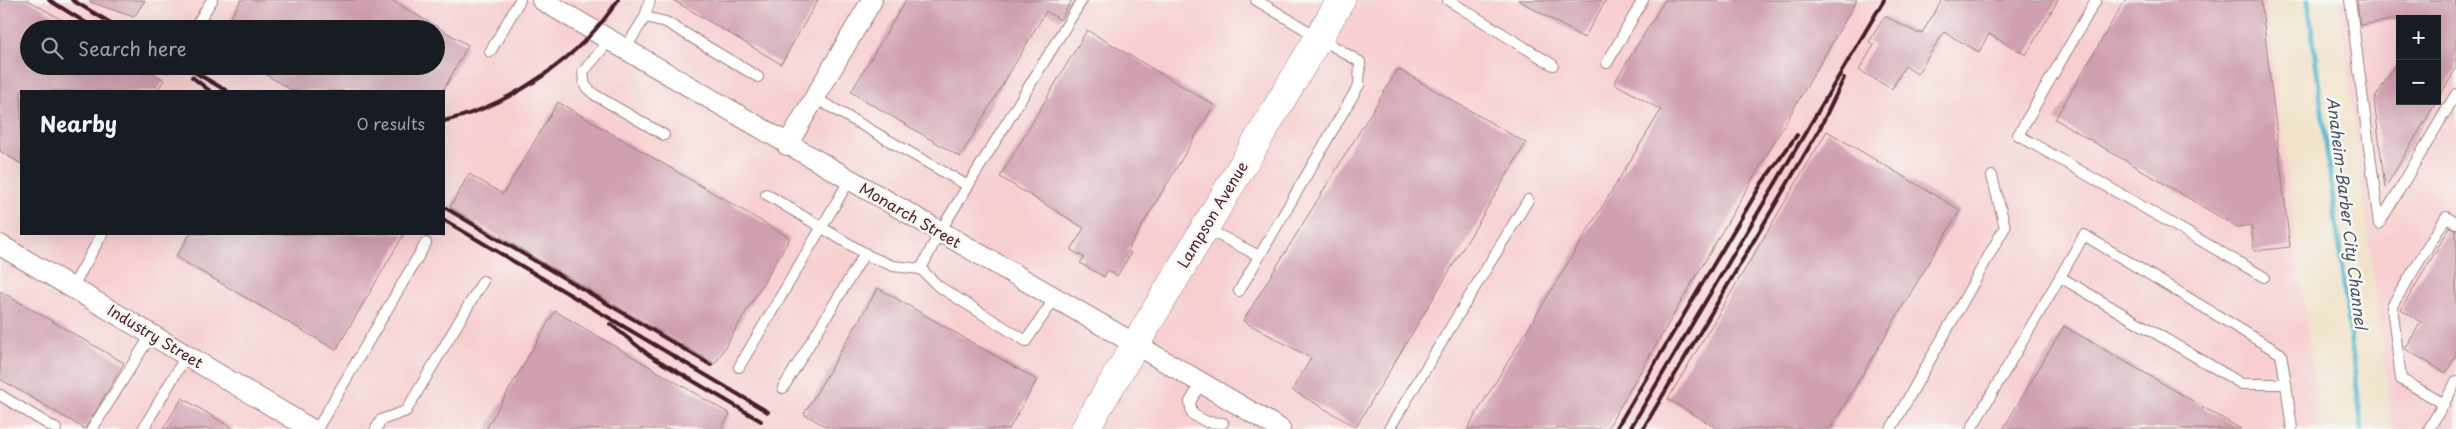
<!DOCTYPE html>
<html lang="en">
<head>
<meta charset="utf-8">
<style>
	body { margin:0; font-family:"Playpen Sans",sans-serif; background:#20242c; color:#f1f3f6 }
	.controls { position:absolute; right:15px; top:15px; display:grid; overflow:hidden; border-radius:0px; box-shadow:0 5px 20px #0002 }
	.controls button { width:45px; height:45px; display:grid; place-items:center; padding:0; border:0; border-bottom:1px solid #363941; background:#171b24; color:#f1f3f6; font:25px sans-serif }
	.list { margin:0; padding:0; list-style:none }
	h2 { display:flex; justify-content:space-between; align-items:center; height:65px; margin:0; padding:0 20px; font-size:21px }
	h2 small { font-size:16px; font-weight:400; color:#9ea1a6 }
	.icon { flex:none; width:28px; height:28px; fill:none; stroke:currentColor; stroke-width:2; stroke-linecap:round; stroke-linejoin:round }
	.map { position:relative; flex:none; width:2456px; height:429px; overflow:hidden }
	.search { position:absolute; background:#171b24; box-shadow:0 5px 20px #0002; left:20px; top:20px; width:425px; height:55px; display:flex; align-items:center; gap:12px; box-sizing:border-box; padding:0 18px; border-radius:28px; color:#9ea1a6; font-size:19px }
	.panel { position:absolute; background:#171b24; box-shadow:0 5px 20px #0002; left:20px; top:90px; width:425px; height:145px; border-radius:0px }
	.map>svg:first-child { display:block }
</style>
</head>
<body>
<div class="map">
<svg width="2456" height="429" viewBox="0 0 2456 429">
	<rect width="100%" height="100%" fill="#f6f6f2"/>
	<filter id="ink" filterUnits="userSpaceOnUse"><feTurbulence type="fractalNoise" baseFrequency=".02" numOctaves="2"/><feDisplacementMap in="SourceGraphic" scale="10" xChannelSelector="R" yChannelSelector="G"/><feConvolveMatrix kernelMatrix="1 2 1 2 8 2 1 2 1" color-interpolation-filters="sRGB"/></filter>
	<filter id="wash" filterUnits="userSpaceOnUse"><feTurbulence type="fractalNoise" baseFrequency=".0096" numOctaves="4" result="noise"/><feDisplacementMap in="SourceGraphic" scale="20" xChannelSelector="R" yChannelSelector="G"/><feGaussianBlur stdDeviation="1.12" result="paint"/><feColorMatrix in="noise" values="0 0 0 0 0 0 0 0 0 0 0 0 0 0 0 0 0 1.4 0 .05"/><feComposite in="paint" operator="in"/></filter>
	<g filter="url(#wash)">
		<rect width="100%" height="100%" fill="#f1e2c8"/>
		<g fill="#f7cfd1" fill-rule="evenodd">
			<path d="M0,0H2265L2320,429H0ZM29,29H436V66H29ZM21,91H444V234H21Z"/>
			<path d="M2339,0H2456V429H2393ZM2400,19H2437V101H2400Z"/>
		</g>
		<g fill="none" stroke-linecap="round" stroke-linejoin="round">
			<path stroke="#4fb7cd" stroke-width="5" d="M2308,0L2362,429"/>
		</g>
		<g id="blocks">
			<g fill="#d09fb0">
				<path d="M0,0H28L77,29H29V66H141L164,80L157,91H21V164L0,151Z"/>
				<path d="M90,0H145L134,17L90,2Z"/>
				<path d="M241,0H391L468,45L443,91H293L252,66H436V29H224Z"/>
				<path d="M673,0H818L781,64Z"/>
				<path d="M906,0H1072L1060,20L1046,11L960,157L851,92Z"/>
				<path d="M1518,0H1606L1584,38Z"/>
				<path d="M1665,0H1857L1607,429H1467L1661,110L1614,83Z"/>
				<path d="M1942,0H2058L2026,55L1989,34L1979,52L1944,32L1917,74L1905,66L1892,89L1859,70L1874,45L1869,42L1885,16L1919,34L1920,32L1922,33Z"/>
				<path d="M2125,0H2261L2290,247L2254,251L2251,225L2237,227L2055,119Z"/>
				<path d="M2357,0H2456V69L2437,100V19H2400L2360,25Z"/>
				<path d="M1087,30L1214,105L1127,251L1131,253L1117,276L1108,270L1104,277L1080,263L1084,257L1071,250L1084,228L1000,177Z"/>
				<path d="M2400,56V101H2437L2385,188L2374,100Z"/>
				<path d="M1398,69L1526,143L1356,427L1292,390L1311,358L1243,321Z"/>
				<path d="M558,102L790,238L715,364L450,207L469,174L503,194Z"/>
				<path d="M1827,131L1960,210L1830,429H1718L1668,399Z"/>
				<path d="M2450,227L2456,230V356L2446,373L2405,349L2421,322L2401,310Z"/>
				<path d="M190,234H404L336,350L176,257Z"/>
				<path d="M878,288L1037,380L1009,429H830L804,414Z"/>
				<path d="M0,291L124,363L85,429L0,379Z"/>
				<path d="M555,311L730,414L721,429H486Z"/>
				<path d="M2064,326L2241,429H2003Z"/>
				<path d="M182,398L234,429H163Z"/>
			</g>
		</g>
	</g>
	<g filter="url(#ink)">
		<use href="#blocks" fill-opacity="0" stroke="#9e807a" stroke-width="1"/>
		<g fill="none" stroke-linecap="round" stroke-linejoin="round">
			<g stroke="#9e807a" stroke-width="12">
				<g id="service">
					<path d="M1448,0L1553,65"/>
					<path d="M2096,0L2018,135L2264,277"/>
					<path d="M2350,0L2379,224L2456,94"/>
					<path d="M645,17L650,0"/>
					<path d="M194,29L212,0"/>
					<path d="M610,40L583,72L585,86L595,95L664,135"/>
					<path d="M625,49L645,17L666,22L758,77"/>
					<path d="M490,52L520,0"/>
					<path d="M1607,63L1643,0"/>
					<path d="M815,98L968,186"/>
					<path d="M766,194L869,256L893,266L921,269"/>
					<path d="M1207,229L1259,256"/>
					<path d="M2060,277L2084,235L2281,354L2286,384"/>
					<path d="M72,288L102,234"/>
					<path d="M1239,291L1359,85L1360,62L1256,0"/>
					<path d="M1055,298L1026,341L938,286L921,269L939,233L1082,0"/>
					<path d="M739,367L849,181"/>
					<path d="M1201,383L1190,402L1192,414L1207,422L1223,423"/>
					<path d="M783,388L865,253"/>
					<path d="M0,395L56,429"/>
					<path d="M2444,404L2401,379L2392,306L2446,217L2456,223"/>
					<path d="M92,429L151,335"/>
					<path d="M143,429L186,356"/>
					<path d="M317,429L426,243"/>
					<path d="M376,429L381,420L406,411L483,281"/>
					<path d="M1389,429L1528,200"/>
					<path d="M1891,429L2005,227L1992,176"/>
					<path d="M1971,429L2060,277L2242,384H2286L2292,429"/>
					<path d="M2429,429L2456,382"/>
				</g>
			</g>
			<g stroke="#9e807a" stroke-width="22">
				<g id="minor">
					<path d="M542,0C786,145 1035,284 1280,429"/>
					<path d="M787,145L872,0"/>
					<path d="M0,245L311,429"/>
				</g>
			</g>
			<g stroke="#9e807a" stroke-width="29">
				<path id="secondary" d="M1085,429L1341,0"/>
			</g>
			<use href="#service" stroke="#fff" stroke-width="10"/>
			<use href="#minor" stroke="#fff" stroke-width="20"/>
			<use href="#secondary" stroke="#fff" stroke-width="28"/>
			<g stroke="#4a1f2b" stroke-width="4">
				<path d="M49,0L96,29"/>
				<path d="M72,0L121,29"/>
				<path d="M160,66L168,71"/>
				<path d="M184,66L227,91"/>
				<path d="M192,77L210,91"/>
				<path d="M444,121C510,106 581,57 618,0"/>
				<path d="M444,207L711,365"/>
				<path d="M444,220L768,412"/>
				<path d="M440,234L442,235"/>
				<path d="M610,324L649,355L761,421"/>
				<path d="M1616,429L1762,183L1797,135"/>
				<path d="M1630,429L1884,0"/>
				<path d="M1643,429L1819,130L1844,78"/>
			</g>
		</g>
	</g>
	<g text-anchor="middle" stroke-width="5" stroke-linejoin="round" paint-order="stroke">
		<g font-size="15" fill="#4a1f2b" stroke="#f6f6f2">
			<text transform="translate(1213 215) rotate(-59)" y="5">Lampson Avenue</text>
			<text transform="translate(910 216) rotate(30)" y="5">Monarch Street</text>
			<text transform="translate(155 337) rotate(31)" y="5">Industry Street</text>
		</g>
		<g font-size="16" font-style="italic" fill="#4c5464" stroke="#f6f6f2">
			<text transform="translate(2347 213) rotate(83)" y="6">Anaheim-Barber City Channel</text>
		</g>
	</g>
</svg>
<div class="controls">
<button>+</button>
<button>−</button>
</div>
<div class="search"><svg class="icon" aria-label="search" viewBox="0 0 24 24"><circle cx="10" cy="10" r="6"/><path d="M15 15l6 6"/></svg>Search here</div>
<section class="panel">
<h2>Nearby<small>0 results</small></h2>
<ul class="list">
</ul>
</section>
</div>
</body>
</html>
